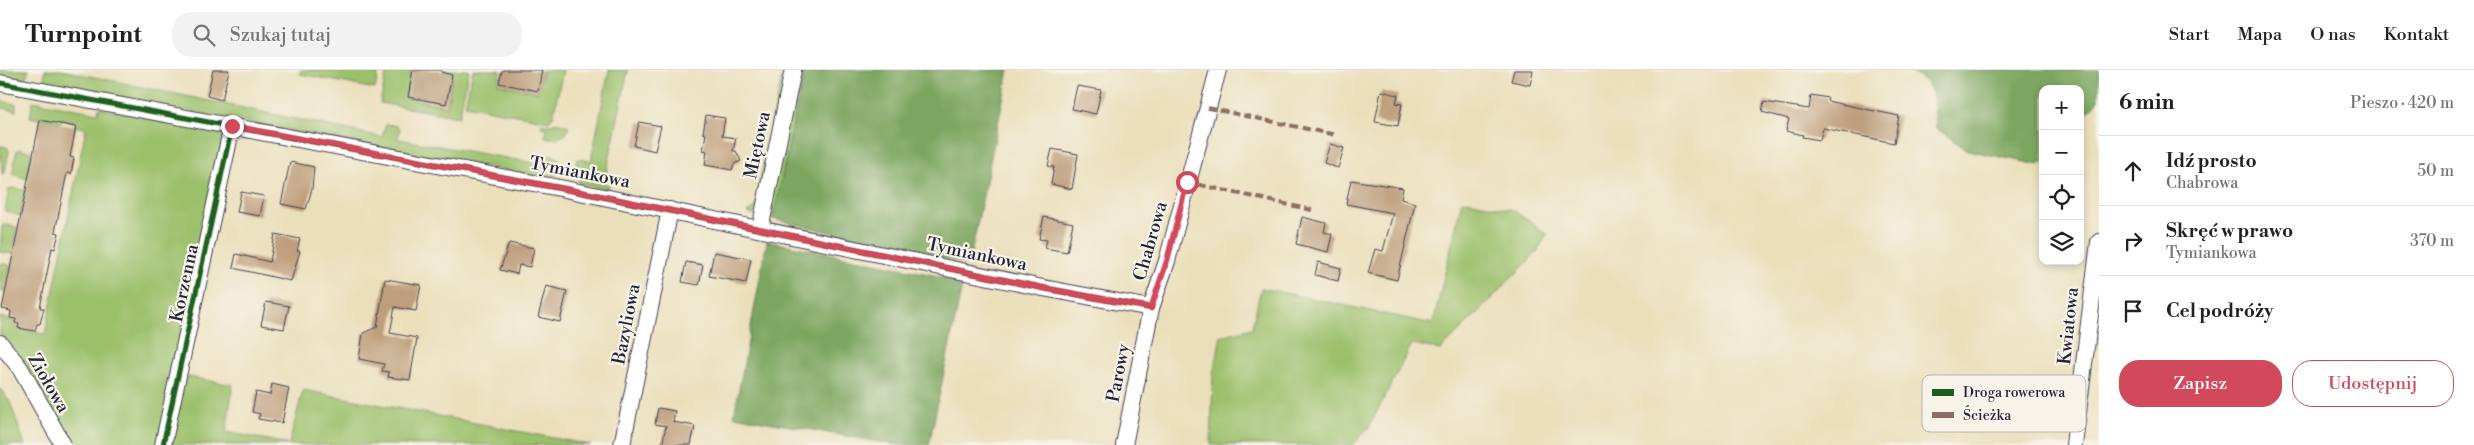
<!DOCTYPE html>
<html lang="pl">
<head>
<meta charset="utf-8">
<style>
	body { margin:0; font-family:"Libre Bodoni",serif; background:#f2f2f2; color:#202124 }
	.controls { position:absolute; right:15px; top:15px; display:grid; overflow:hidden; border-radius:10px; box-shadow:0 2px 8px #0003 }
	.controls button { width:45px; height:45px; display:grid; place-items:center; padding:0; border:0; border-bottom:1px solid #e0e0e0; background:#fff; color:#202124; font:25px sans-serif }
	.stop { position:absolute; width:15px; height:15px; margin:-11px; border:4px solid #d1495b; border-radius:50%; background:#fff }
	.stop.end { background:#d1495b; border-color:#fff; box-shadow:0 1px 5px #0008 }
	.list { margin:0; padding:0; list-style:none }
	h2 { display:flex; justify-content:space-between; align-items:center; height:65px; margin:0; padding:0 20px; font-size:21px }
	h2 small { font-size:16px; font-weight:400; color:#757577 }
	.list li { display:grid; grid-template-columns:32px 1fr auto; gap:15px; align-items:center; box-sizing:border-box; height:70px; padding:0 20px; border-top:1px solid #e0e0e0 }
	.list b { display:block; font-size:19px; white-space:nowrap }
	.list p { margin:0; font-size:16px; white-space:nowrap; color:#757577 }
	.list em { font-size:16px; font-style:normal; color:#757577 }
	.actions { display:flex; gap:10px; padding:15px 20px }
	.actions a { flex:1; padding:11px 0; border:1px solid #d1495b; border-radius:20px; text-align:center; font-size:18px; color:#d1495b }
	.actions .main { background:#d1495b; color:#fff }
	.icon { flex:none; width:28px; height:28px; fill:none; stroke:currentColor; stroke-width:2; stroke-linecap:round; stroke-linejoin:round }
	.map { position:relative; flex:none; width:2099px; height:375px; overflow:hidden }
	header { display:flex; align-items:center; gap:30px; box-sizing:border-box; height:70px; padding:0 25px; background:#fff; border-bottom:1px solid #e0e0e0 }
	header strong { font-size:24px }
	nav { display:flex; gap:28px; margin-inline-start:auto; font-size:18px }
	.search { width:350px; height:45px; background:#f2f2f2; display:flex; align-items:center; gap:12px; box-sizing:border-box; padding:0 18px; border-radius:20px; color:#757577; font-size:19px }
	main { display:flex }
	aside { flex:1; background:#fff }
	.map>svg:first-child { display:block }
</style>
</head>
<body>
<header>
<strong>Turnpoint</strong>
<div class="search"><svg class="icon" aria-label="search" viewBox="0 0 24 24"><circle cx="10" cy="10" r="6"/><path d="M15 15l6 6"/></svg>Szukaj tutaj</div>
<nav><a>Start</a><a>Mapa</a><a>O nas</a><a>Kontakt</a></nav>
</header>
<main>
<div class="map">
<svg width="2099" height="375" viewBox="0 0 2099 375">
	<rect width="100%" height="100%" fill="#f7f3e8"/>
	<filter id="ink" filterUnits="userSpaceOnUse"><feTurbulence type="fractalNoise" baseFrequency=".02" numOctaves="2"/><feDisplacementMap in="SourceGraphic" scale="10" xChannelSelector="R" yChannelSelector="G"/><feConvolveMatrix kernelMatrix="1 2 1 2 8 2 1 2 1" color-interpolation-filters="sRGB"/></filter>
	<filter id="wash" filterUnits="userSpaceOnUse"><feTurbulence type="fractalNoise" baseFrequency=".0096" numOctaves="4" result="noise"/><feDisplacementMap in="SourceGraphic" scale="20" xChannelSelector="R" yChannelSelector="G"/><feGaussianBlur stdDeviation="1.12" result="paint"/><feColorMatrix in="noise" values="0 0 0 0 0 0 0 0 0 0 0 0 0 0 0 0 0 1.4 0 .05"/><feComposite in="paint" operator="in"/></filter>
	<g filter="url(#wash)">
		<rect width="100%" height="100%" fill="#ebdfbb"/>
		<g fill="#9bc06b" stroke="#5e7153">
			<path d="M0,0H29L26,7L21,10L0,6Z"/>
			<path d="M45,0H61L382,67L386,54L397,56L400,59L398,69L546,95L550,84L558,88L560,98L556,105L547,108L48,15L44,11Z"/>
			<path d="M301,0H379L375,19L300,4Z"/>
			<path d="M387,0L411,1L406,28L447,36L453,4L443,2L444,0H469L459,47L380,33Z"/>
			<path d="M473,0H500L498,14L538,22L543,0H563L553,47L549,51L465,35Z"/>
			<path d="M609,0H628L604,114L609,115L608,120L579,114L576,91L578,89L591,91Z"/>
			<path d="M783,0H805L773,149L747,143L755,138Z"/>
			<path d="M0,31L16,34V41L0,37Z"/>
			<path d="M33,31L98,43L99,38L225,64L173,304L233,315L226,362L289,374L303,320L590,375H75L24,294L0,264V247L14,251L17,259L45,264L86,58L74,56L75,52L62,49L61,53L30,47Z"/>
			<path d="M556,52L569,56L566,64L557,69L545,67L547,58L541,57L542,53L550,55Z"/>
			<path d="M0,76L7,77L9,81L5,102L2,104Z"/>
			<path d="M20,79L32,82L27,109L12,104L17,80Z"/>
			<path d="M12,118L25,120L20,146L5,141L9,119Z"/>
			<path d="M1462,130L1513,140L1547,164L1536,183L1441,280L1412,274L1369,357L1353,375H1211L1213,304L1221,266L1252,258L1261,218L1433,254Z"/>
			<path d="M5,155L17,157L12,184L0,182L2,156Z"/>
			<path d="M0,193L10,195L4,222L0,221Z"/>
			<path d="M0,319L10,332L25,375H0Z"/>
		</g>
		<g fill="#7ca65f" stroke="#4f644d">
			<path d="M805,0H1009L969,194L773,149Z"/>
			<path d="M1906,0H2099V30L2080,50V19H2043V92L2039,95L1967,80L1936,58C1933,28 1938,13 1906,0Z"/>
			<path d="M767,171L963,211L929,375H896L734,346Z"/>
		</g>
		<g id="blocks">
			<g fill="#be9e7c">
				<path d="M213,0H229L222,30L207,26Z"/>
				<path d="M413,0H441V2L452,5L446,34L408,27Z"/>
				<path d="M504,0H542L538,21L499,13L502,1Z"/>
				<path d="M1514,0H1533L1530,15L1511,11Z"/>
				<path d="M1077,16L1101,20L1096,44L1072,39Z"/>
				<path d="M1381,21L1398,25L1396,33L1402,34L1398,56L1375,52Z"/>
				<path d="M1811,25L1828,28L1827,31L1899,46L1894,73L1823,58L1820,70L1802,67L1803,65L1786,61L1789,49L1762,42L1764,32L1809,39Z"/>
				<path d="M706,45L725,48L722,66L736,68L733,81H736L741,91L734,94L732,100L705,95L707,81L703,80L706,64L703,63Z"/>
				<path d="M40,50L76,57L70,87L74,88L71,104L67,103L55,162L59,163L55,179L52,178L40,238H44L40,254H37L35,261L18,258L19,254L15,253L16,249L10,248L11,241L2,239Z"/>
				<path d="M639,52L661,56L655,81L634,76Z"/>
				<path d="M1330,74L1344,78L1338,98L1324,93Z"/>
				<path d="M1052,79L1078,84L1072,119L1051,114L1054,97L1048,96Z"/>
				<path d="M290,92L314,97L312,119L306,139L281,134Z"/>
				<path d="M1351,110L1403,118L1401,129L1415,133L1397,210L1368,203L1375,179L1383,181L1393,143L1346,134Z"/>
				<path d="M241,122L264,126L260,146L237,142Z"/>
				<path d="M1044,147L1073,153L1067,182L1045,178L1047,170L1039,169Z"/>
				<path d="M1302,147L1326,153L1324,162L1332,164L1328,182L1296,174Z"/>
				<path d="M275,164L300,169L297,181H300L291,211L233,198L236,184L270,192Z"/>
				<path d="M509,173L534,178L530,197L519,195L517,204L500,200Z"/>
				<path d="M714,182L751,189L746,213L709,206Z"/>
				<path d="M686,192L703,195L699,215L682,212Z"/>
				<path d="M1318,192L1341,198L1338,211L1315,205Z"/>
				<path d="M385,209L421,215L416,241L395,237L390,263L417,268L410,310L388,307L389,302L382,301L384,294L359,289L363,263L377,257Z"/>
				<path d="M546,216L567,221L560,252L538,247Z"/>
				<path d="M266,232L289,236L284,259L261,255Z"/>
				<path d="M272,314L289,318L282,353L258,349L260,344L252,342L256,322L270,325Z"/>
				<path d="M658,338L675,341L673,352L695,356L691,375H662L666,356L655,354Z"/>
			</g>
		</g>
	</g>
	<g filter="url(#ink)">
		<use href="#blocks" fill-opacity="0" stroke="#403e4e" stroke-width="1"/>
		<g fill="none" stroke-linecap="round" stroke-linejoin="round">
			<g stroke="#403e4e" stroke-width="18">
				<g id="minor">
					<path d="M0,13L565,119L1043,218L1151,238"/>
					<path d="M760,159L793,0"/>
					<path d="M0,273L20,298L63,375"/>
					<path d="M163,375L232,56"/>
					<path d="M622,375L670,140"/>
					<path d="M1124,375L1151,238L1167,191L1218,0"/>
					<path d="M2074,375L2099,172"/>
				</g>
			</g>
			<use href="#minor" stroke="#fff" stroke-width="16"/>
			<g stroke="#8d6e63" stroke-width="4" stroke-dasharray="8 4" stroke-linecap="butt">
				<path d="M1208,38L1336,65"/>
				<path d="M1187,112L1312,140"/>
			</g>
			<g stroke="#f7f3e8" stroke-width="8">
				<g id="cycleway">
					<path d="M0,13L565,119L1043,218L1151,238"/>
					<path d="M163,375L232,56"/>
				</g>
			</g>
			<use href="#cycleway" stroke="#1b5e20" stroke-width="5"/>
		</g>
	</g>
	<g fill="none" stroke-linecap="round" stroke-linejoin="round" filter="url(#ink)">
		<path stroke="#d1495b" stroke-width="6" d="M232,56L591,124L1043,218L1151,238L1167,191L1187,112"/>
	</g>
	<g text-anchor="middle" stroke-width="4.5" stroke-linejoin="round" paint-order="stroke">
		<g font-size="18" fill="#22223b" stroke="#f7f3e8">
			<text transform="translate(757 75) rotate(-78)" y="6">Miętowa</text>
			<text transform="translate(580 102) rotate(11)" y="6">Tymiankowa</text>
			<text transform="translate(1150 171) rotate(-74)" y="6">Chabrowa</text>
			<text transform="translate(977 184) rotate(12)" y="6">Tymiankowa</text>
			<text transform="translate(184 213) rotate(-78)" y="6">Korzenna</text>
			<text transform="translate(626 254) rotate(-79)" y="6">Bazyliowa</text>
			<text transform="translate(2068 256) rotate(-84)" y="6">Kwiatowa</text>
			<text transform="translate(1118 303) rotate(-79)" y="6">Parowy</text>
			<text transform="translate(49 313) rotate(60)" y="6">Ziołowa</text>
		</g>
	</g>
	<rect x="1922" y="305" width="164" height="57" rx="8" fill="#f7f3e8" stroke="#b7b4b4" stroke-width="1"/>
	<rect x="1932" y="319" width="22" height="7" fill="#1b5e20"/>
	<rect x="1932" y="342" width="22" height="6" fill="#8d6e63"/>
	<g font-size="14" fill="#22223b">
		<text x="1963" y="327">Droga rowerowa</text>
		<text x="1963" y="350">Ścieżka</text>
	</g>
</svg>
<div class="controls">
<button>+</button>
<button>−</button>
<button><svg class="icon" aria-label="locate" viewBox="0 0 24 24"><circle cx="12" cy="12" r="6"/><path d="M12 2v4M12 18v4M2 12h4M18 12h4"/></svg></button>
<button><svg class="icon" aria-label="layers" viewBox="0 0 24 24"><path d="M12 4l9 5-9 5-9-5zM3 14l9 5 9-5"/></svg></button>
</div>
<div class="stop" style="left:1187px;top:112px"></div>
<div class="stop end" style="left:232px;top:56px"></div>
</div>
<aside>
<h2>6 min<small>Pieszo · 420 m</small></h2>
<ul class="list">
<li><svg class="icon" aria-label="ahead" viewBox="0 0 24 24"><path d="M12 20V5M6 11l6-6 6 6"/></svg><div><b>Idź prosto</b><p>Chabrowa</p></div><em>50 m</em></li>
<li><svg class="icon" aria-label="right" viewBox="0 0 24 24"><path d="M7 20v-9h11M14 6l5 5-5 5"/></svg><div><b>Skręć w prawo</b><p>Tymiankowa</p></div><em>370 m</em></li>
<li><svg class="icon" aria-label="arrive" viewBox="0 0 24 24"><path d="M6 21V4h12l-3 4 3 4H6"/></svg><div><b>Cel podróży</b></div></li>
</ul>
<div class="actions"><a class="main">Zapisz</a><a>Udostępnij</a></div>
</aside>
</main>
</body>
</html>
